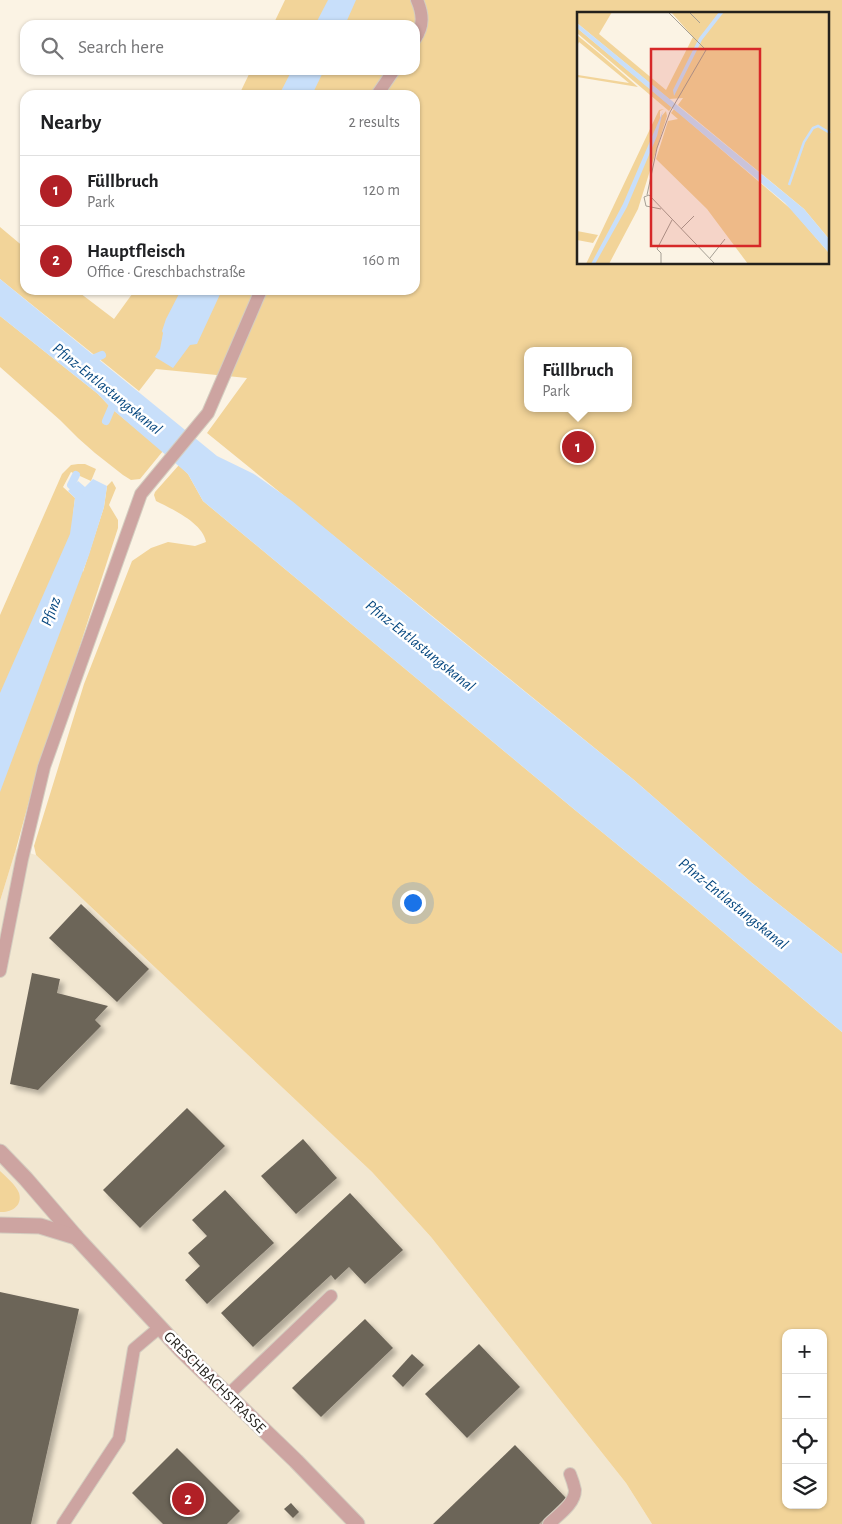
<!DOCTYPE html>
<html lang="en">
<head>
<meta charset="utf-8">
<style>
	body { margin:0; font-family:"Alegreya Sans",sans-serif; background:#f6f6f6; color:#202124 }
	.controls { position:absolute; right:15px; bottom:15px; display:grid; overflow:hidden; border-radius:10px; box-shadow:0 1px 4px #0004 }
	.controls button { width:45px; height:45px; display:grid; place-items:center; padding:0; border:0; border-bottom:1px solid #e0e0e0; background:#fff; color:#202124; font:25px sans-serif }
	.you { position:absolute; left:412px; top:902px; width:18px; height:18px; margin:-12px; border:4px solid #fff; border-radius:50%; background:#1a73e8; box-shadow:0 0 0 8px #1a73e833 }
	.badge { display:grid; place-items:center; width:32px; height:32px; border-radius:50%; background:#b12026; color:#fff; font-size:16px; font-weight:700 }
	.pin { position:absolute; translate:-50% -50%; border:2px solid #fff; box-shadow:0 1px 5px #0006 }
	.popup { position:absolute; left:524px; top:347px; width:108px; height:65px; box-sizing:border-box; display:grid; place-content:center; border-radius:10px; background:#fff; filter:drop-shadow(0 1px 4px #0005); font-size:16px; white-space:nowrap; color:#757577 }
	.popup b { font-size:19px; color:#202124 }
	.popup::after { content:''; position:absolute; left:50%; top:100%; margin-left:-10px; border:10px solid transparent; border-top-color:#fff }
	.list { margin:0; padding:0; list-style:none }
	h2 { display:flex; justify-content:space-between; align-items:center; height:65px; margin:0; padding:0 20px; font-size:21px }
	h2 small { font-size:16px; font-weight:400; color:#757577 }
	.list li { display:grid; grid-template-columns:32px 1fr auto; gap:15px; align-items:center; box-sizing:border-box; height:70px; padding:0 20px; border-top:1px solid #e0e0e0 }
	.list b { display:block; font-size:19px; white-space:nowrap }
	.list p { margin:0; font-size:16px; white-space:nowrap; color:#757577 }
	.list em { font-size:16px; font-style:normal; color:#757577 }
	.icon { flex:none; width:28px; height:28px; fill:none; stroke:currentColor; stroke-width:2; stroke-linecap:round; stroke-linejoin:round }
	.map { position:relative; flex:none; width:842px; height:1524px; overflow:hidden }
	.search { position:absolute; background:#fff; box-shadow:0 1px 4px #0004; left:20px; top:20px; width:400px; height:55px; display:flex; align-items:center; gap:12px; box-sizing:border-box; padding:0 18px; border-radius:15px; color:#757577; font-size:19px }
	.panel { position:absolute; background:#fff; box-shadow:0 1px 4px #0004; left:20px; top:90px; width:400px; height:205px; border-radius:15px }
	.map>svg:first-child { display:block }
</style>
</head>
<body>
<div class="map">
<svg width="842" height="1524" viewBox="0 0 842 1524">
	<defs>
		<filter id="shadow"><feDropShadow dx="4.5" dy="4.5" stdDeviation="2.5" flood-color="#0004"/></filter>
	</defs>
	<rect width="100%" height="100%" fill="#fbf3e4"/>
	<path fill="#f2e7d1" d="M16,849L36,855L372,1172L431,1237L626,1483L652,1524H0V901Z"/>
	<g fill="#f2d499" fill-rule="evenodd">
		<path d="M285,0H842V954L752,883L634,780L207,433L247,378L156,369L139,391L0,279V227L25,248V290H76L114,319L135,290H415V95H239L251,70H415V25H273ZM578,14H828V264H578ZM528,351H628V408H528Z"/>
		<path d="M0,316L98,394L112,409L163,451L140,479L131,480L123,475L95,453L78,438L60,420L0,367Z"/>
		<path d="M78,464H85L96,469L91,481L71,472L63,487L75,498L73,515L83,572L104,507L107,486L112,481L116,488L109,505L118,520V528L72,670L38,768L16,849L0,901V615L62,474L71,465Z"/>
		<path d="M179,465L188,474L203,501L575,810L689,903L842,1032V1524H652L626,1483L431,1237L372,1172L36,855L34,846L84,684L132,561L151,548L168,542L195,546L206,542C203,523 172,509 156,501L154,495L155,492ZM786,1333H823V1505H786Z"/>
		<path d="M0,1171C6,1177 16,1185 19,1193C23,1206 11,1213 0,1212Z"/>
	</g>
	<g fill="#c8dffa">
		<path d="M328,0H356L345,25H315Z"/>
		<path d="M292,70H324L312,95H279Z"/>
		<path d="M0,279L217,456L254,474L292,501L430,615L634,780L752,883L842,954V1032L689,903L575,810L203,501L188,474L112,409L98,394L0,316Z"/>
		<path d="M181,290H222L197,344L190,345L173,368L155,357L160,349L163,333L162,331L166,319Z"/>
		<path d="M93,479L107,486L104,507L89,555L0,792V693L70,534L75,498L68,491L78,481L85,487Z"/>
	</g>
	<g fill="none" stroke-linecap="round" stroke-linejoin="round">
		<g stroke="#c8dffa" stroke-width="8">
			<path d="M88,361L102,355"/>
			<path d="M106,421L115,400"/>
			<path d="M76,475L71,485L79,492"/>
		</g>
	</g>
	<g fill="#6c6559" filter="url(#shadow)">
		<path d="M81,904L149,969L117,1002L49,938Z"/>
		<path d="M32,973L60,979L57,993L108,1006L95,1020L101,1026L38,1090L10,1084Z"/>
		<path d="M187,1108L225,1146L140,1228L103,1190Z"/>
		<path d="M303,1139L337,1178L296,1214L261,1176Z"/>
		<path d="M225,1190L274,1243L207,1304L185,1280L200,1266L188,1253L207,1236L192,1220Z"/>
		<path d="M350,1193L403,1250L365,1284L349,1267L335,1280L331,1275L253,1347L221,1313Z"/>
		<path d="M0,1292L79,1309L31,1524H0Z"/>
		<path d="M365,1319L393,1348L321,1417L292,1388Z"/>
		<path d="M479,1344L520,1387L467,1438L425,1394Z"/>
		<path d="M412,1354L424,1365L403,1387L392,1376Z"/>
		<path d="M515,1445L566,1498L539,1524H433Z"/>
		<path d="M177,1448L240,1511L227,1524H163L132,1493Z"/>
		<path d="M291,1503L299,1512L293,1518L284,1509Z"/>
	</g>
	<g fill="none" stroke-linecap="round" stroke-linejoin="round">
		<g stroke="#d4cdc0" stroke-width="14">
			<g id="lane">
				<path d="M415,39C424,26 423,14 417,0"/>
				<path d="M377,95L394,70"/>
				<path d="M0,971L22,859L44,767L141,494L208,413L261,290"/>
				<path d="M228,1395L331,1296"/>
				<path d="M63,1524L119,1439L134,1349L160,1327"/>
				<path d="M549,1524C558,1515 575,1504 575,1490C574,1485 572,1479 570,1474"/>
			</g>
		</g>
		<g stroke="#d4cdc0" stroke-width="17">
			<g id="street">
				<path d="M0,1152L26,1179L76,1237L181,1350L296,1461L357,1524"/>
				<path d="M0,1225L40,1226L76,1237"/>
			</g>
		</g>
		<use href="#lane" stroke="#cda4a1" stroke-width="12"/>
		<use href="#street" stroke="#cda4a1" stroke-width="15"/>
	</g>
	<g text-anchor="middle" stroke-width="5" stroke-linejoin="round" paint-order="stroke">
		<g font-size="15" fill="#24211c" stroke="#fff">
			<text transform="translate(215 1382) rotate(45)" y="5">GRESCHBACHSTRASSE</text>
		</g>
		<g font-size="16" font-style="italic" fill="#074880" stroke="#fff">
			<text transform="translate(108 388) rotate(39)" y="6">Pfinz-Entlastungskanal</text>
			<text transform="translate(50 611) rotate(-69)" y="6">Pfinz</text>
			<text transform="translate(421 645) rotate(39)" y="6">Pfinz-Entlastungskanal</text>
			<text transform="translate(734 903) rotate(39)" y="6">Pfinz-Entlastungskanal</text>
		</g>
	</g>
	<g transform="translate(577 12)">
		<rect width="252" height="252" fill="#fbf3e4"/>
		<path d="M0,0H35L22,22L89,78L116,25L94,0H252V227L227,197L101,93L106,86L92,87L0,11ZM0,16L95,95L92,99L0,21ZM0,23L23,42L61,75L0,65L1,63L52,71L2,30L0,34ZM87,97L83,99V106L89,99L90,104L61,197L32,252H9L82,98ZM97,97L215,198L252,241V252H171L130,197L79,147L91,109L101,107L94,101ZM0,219L21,223L16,231L0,228Z" fill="#f2d499"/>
		<path d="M142,0H147L125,28L97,84L96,78L122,26ZM0,11L227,197L252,227V241L208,191L0,16ZM86,99L80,124L50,195L18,252H14L46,192Z" fill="#c8dffa"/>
		<path fill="none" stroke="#c8dffa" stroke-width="2.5" d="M212,173L227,130L236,116L241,114L253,121"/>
		<path fill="none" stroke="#a59f94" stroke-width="1" d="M112,0L123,11M70,183L80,136L93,100L129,38L91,0M84,197L69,194L67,185L72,183L138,252M104,217L117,204M133,246L148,227M84,252V241L80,237L95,208"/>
		<path fill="#d62828" fill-opacity="0.15" stroke="#d62828" stroke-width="2.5" d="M74,37H183V234H74Z"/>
		<rect width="252" height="252" fill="none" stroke="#24211c" stroke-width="2.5"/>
	</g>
</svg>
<div class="controls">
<button>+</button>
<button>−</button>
<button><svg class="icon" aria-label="locate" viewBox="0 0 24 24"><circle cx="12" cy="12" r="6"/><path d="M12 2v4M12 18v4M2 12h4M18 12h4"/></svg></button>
<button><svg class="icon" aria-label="layers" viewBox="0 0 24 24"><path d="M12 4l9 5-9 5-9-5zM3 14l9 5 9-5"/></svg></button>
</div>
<div class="you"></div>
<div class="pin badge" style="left:578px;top:447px">1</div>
<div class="popup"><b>Füllbruch</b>Park</div>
<div class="pin badge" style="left:188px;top:1499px">2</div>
<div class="search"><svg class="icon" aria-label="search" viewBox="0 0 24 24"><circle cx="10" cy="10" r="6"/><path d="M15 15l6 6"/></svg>Search here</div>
<section class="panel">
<h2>Nearby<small>2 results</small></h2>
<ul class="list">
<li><span class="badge">1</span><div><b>Füllbruch</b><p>Park</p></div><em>120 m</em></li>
<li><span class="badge">2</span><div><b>Hauptfleisch</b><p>Office · Greschbachstraße</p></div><em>160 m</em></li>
</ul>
</section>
</div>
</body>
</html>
